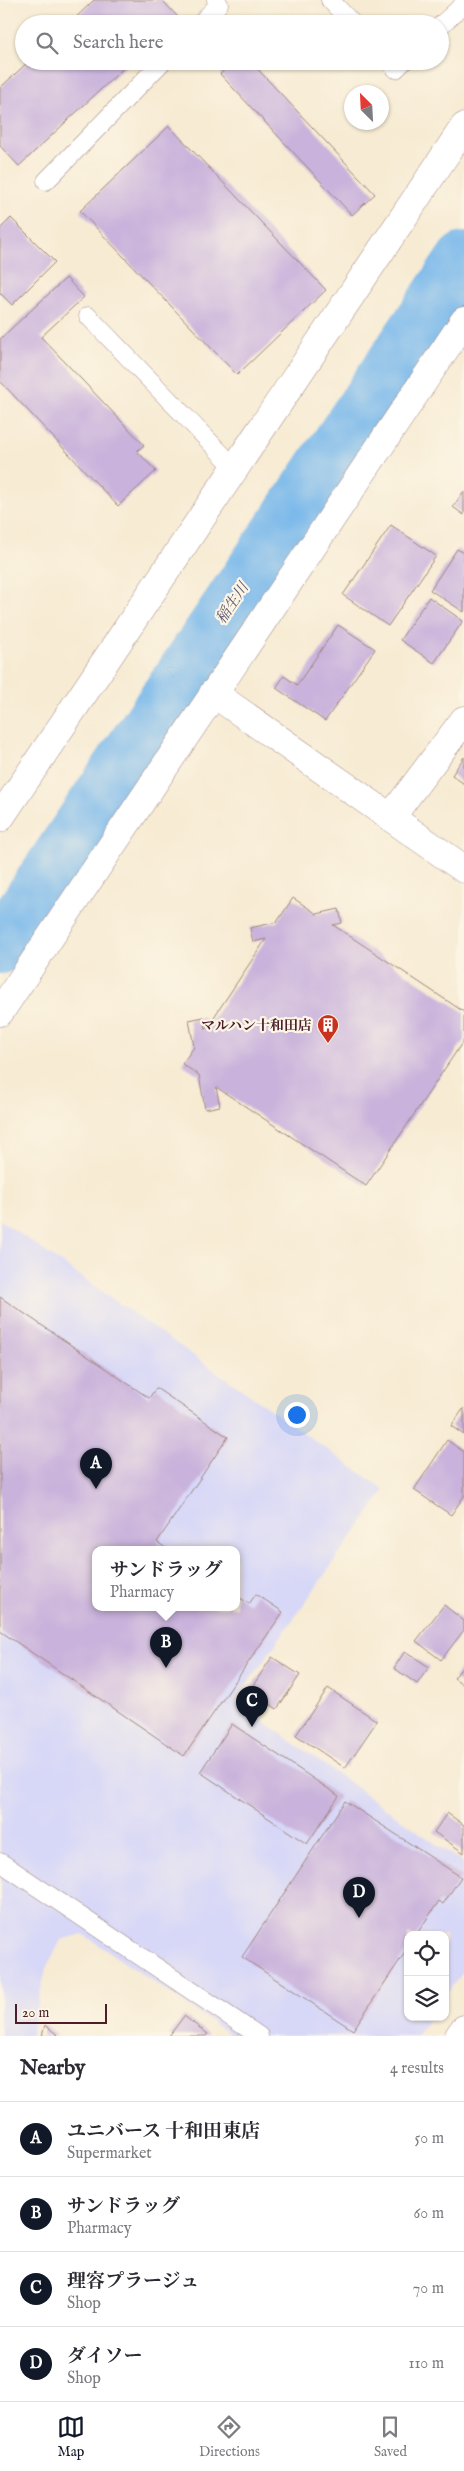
<!DOCTYPE html>
<html lang="en">
<head>
<meta charset="utf-8">
<style>
	body { margin:0; font-family:"IM FELL English","Noto Serif JP",serif; background:#f7f7f7; color:#2b2b33 }
	.controls { position:absolute; right:15px; bottom:15px; display:grid; overflow:hidden; border-radius:10px; box-shadow:0 1px 4px #0004 }
	.controls button { width:45px; height:45px; display:grid; place-items:center; padding:0; border:0; border-bottom:1px solid #e1e1e2; background:#fff; color:#2b2b33; font:25px sans-serif }
	.compass { position:absolute; left:344px; top:85px; width:45px; height:45px; border-radius:50%; background:#fff; box-shadow:0 1px 4px #0004; rotate:336deg }
	.scale { position:absolute; left:15px; bottom:12px; width:92px; box-sizing:border-box; padding-left:5px; border:2px solid #4a1f2b; border-top:0; font-size:14px; line-height:18px; white-space:nowrap; color:#4a1f2b; -webkit-text-stroke:4px #fcf5e5; paint-order:stroke }
	.you { position:absolute; left:296px; top:1414px; width:18px; height:18px; margin:-12px; border:4px solid #fff; border-radius:50%; background:#1a73e8; box-shadow:0 0 0 8px #1a73e833 }
	.badge { display:grid; place-items:center; width:32px; height:32px; border-radius:50%; background:#111827; color:#fff; font-size:16px; font-weight:700 }
	.pin { position:absolute; translate:-50% -41px; filter:drop-shadow(0 1px 2px #0008) }
	.pin::after { content:''; position:absolute; top:26px; width:18px; height:15px; background:inherit; clip-path:polygon(0 0,100% 0,50% 100%) }
	.popup { position:absolute; left:92px; top:1546px; width:148px; height:65px; box-sizing:border-box; display:grid; place-content:center; border-radius:10px; background:#fff; filter:drop-shadow(0 1px 4px #0005); font-size:16px; white-space:nowrap; color:#7c7c81 }
	.popup b { font-size:19px; color:#2b2b33 }
	.popup::after { content:''; position:absolute; left:50%; top:100%; margin-left:-10px; border:10px solid transparent; border-top-color:#fff }
	.list { margin:0; padding:0; list-style:none }
	h2 { display:flex; justify-content:space-between; align-items:center; height:65px; margin:0; padding:0 20px; font-size:21px }
	h2 small { font-size:16px; font-weight:400; color:#7c7c81 }
	.list li { display:grid; grid-template-columns:32px 1fr auto; gap:15px; align-items:center; box-sizing:border-box; height:75px; padding:0 20px; border-top:1px solid #e1e1e2 }
	.list b { display:block; font-size:19px; white-space:nowrap }
	.list p { margin:0; font-size:16px; white-space:nowrap; color:#7c7c81 }
	.list em { font-size:16px; font-style:normal; color:#7c7c81 }
	.icon { flex:none; width:28px; height:28px; fill:none; stroke:currentColor; stroke-width:2; stroke-linecap:round; stroke-linejoin:round }
	.map { position:relative; flex:none; width:464px; height:2036px; overflow:hidden }
	.search { position:absolute; background:#fff; box-shadow:0 1px 4px #0004; left:15px; right:15px; top:15px; height:55px; display:flex; align-items:center; gap:12px; box-sizing:border-box; padding:0 18px; border-radius:28px; color:#7c7c81; font-size:19px }
	.sheet { height:365px; background:#fff }
	nav { display:flex; justify-content:space-around; align-items:center; box-sizing:border-box; height:70px; border-top:1px solid #e1e1e2; background:#fff; font-size:14px; color:#7c7c81 }
	nav a { display:grid; justify-items:center; gap:2px }
	nav .on { color:#111827 }
	.map>svg:first-child { display:block }
</style>
</head>
<body>
<div class="map">
<svg width="464" height="2036" viewBox="0 0 464 2036">
	<rect width="100%" height="100%" fill="#fcf5e5"/>
	<filter id="ink" filterUnits="userSpaceOnUse"><feTurbulence type="fractalNoise" baseFrequency=".02" numOctaves="2"/><feDisplacementMap in="SourceGraphic" scale="10" xChannelSelector="R" yChannelSelector="G"/><feConvolveMatrix kernelMatrix="1 2 1 2 8 2 1 2 1" color-interpolation-filters="sRGB"/></filter>
	<filter id="wash" filterUnits="userSpaceOnUse"><feTurbulence type="fractalNoise" baseFrequency=".0096" numOctaves="4" result="noise"/><feDisplacementMap in="SourceGraphic" scale="20" xChannelSelector="R" yChannelSelector="G"/><feGaussianBlur stdDeviation="1.12" result="paint"/><feColorMatrix in="noise" values="0 0 0 0 0 0 0 0 0 0 0 0 0 0 0 0 0 1.4 0 .05"/><feComposite in="paint" operator="in"/></filter>
	<g filter="url(#wash)">
		<rect width="100%" height="100%" fill="#f7ebd3"/>
		<path fill="#d7d7f8" fill-rule="evenodd" d="M0,1220L385,1490L235,1701L464,1864V1970L445,1996V1935H408V2017H430L416,2036H232L83,1934L61,1940L46,1968L31,2036H0ZM96,1549H236V1607H96Z"/>
		<g fill="none" stroke-linecap="round" stroke-linejoin="round">
			<path stroke="#77b7eb" stroke-width="56" d="M0,946L464,260"/>
		</g>
		<g id="blocks">
			<g fill="#c9b2dc">
				<path d="M94,0H162L178,17L171,24H69Z"/>
				<path d="M29,61H131L19,166L0,146V88Z"/>
				<path d="M234,61H250L375,194L352,215L220,74Z"/>
				<path d="M169,126L326,290L237,375L80,211Z"/>
				<path d="M11,218L55,262L12,305L0,293V229Z"/>
				<path d="M66,278L84,297L41,337L144,445L137,451L156,471L118,506L0,381V339Z"/>
				<path d="M464,491V515L453,507Z"/>
				<path d="M391,525L436,556L388,626L343,595Z"/>
				<path d="M457,549L464,553V612L430,590Z"/>
				<path d="M429,597L463,621L434,663L400,640Z"/>
				<path d="M338,625L375,649L325,721L276,688L284,676L297,685Z"/>
				<path d="M464,757V784L452,775Z"/>
				<path d="M293,898L317,914L339,909L342,923L333,925L464,1012V1040L366,1186L216,1087L220,1106L205,1109L199,1075L182,1064L194,1047L189,1020L204,1017L206,1029L266,939L253,942L250,928L277,922Z"/>
				<path d="M0,1297L149,1398L156,1388L228,1437L157,1542L167,1549H96V1607H236V1595L249,1604L256,1594L283,1612L184,1756L0,1631Z"/>
				<path d="M464,1408V1435L451,1426Z"/>
				<path d="M447,1440L464,1452V1496L451,1515L414,1490Z"/>
				<path d="M444,1605L464,1621V1630L441,1660L416,1641Z"/>
				<path d="M405,1651L429,1667L417,1684L394,1668Z"/>
				<path d="M272,1657L300,1675L277,1709L250,1690Z"/>
				<path d="M464,1665V1685L454,1678Z"/>
				<path d="M328,1688L377,1721L345,1768L296,1735Z"/>
				<path d="M232,1724L339,1796L307,1844L200,1772Z"/>
				<path d="M345,1801L461,1877L443,1904L439,1901L416,1935H408V1948L353,2030L242,1957Z"/>
				<path d="M447,1813L464,1825V1853L434,1832Z"/>
				<path d="M184,2016L208,2034L206,2036H169Z"/>
				<path d="M45,2025L59,2036H42Z"/>
			</g>
		</g>
	</g>
	<g filter="url(#ink)">
		<use href="#blocks" fill-opacity="0" stroke="#a0857f" stroke-width="1"/>
		<g fill="none" stroke-linecap="round" stroke-linejoin="round">
			<g stroke="#a0857f" stroke-width="19">
				<g id="service">
					<path d="M330,0L353,24"/>
					<path d="M200,24L219,4L216,0"/>
					<path d="M440,26L464,4"/>
					<path d="M389,61L396,69L404,61"/>
					<path d="M46,181L163,61"/>
					<path d="M88,316L235,468"/>
					<path d="M0,1862L259,2036"/>
				</g>
			</g>
			<g stroke="#a0857f" stroke-width="29">
				<g id="minor">
					<path d="M213,693L464,869"/>
					<path d="M391,817L464,720"/>
					<path d="M0,1012L464,321"/>
					<path d="M459,2036L464,2029"/>
				</g>
			</g>
			<g stroke="#a0857f" stroke-width="29">
				<path id="tertiary" d="M0,818L464,127"/>
			</g>
			<use href="#service" stroke="#fff" stroke-width="18"/>
			<use href="#minor" stroke="#fff" stroke-width="28"/>
			<use href="#tertiary" stroke="#fff" stroke-width="28"/>
		</g>
	</g>
	<defs>
		<g id="building-pin" transform="scale(1.125)"><path d="M0 17L-7.5 6A9.5 9.5 0 1 1 7.5 6Z" fill="#c8321e" stroke="#fcf5e5"/><path d="M-4-6H4V6H1V3H-1V6H-4ZM-2.5-4.3h1.7v1.8h-1.7ZM.8-4.3h1.7v1.8H.8ZM-2.5-1h1.7V.8h-1.7ZM.8-1h1.7V.8H.8Z" fill="#fff"/></g>
	</defs>
	<g fill-rule="evenodd">
		<use href="#building-pin" x="328" y="1025"/>
	</g>
	<g text-anchor="middle" stroke-width="4.5" stroke-linejoin="round" paint-order="stroke">
		<g font-size="14" font-weight="bold" fill="#4a1f2b" stroke="#fcf5e5" text-anchor="end">
			<text x="312" y="1030">マルハン十和田店</text>
		</g>
		<g font-size="15" font-style="italic" fill="#5a546e" stroke="#fcf5e5">
			<text transform="translate(232 603) rotate(-56)" y="5">稲生川</text>
		</g>
	</g>
</svg>
<div class="controls">
<button><svg class="icon" aria-label="locate" viewBox="0 0 24 24"><circle cx="12" cy="12" r="6"/><path d="M12 2v4M12 18v4M2 12h4M18 12h4"/></svg></button>
<button><svg class="icon" aria-label="layers" viewBox="0 0 24 24"><path d="M12 4l9 5-9 5-9-5zM3 14l9 5 9-5"/></svg></button>
</div>
<svg class="compass" viewBox="-18 -18 36 36"><path d="M0-13l5 13h-10z" fill="#e53935"/><path d="M0 13l5-13h-10z" fill="#7c7c81"/></svg>
<div class="scale">20 m</div>
<div class="you"></div>
<div class="pin badge" style="left:96px;top:1489px">A</div>
<div class="pin badge" style="left:166px;top:1668px">B</div>
<div class="popup"><b>サンドラッグ</b>Pharmacy</div>
<div class="pin badge" style="left:252px;top:1727px">C</div>
<div class="pin badge" style="left:359px;top:1918px">D</div>
<div class="search"><svg class="icon" aria-label="search" viewBox="0 0 24 24"><circle cx="10" cy="10" r="6"/><path d="M15 15l6 6"/></svg>Search here</div>
</div>
<section class="sheet">
<h2>Nearby<small>4 results</small></h2>
<ul class="list">
<li><span class="badge">A</span><div><b>ユニバース 十和田東店</b><p>Supermarket</p></div><em>50 m</em></li>
<li><span class="badge">B</span><div><b>サンドラッグ</b><p>Pharmacy</p></div><em>60 m</em></li>
<li><span class="badge">C</span><div><b>理容プラージュ</b><p>Shop</p></div><em>70 m</em></li>
<li><span class="badge">D</span><div><b>ダイソー</b><p>Shop</p></div><em>110 m</em></li>
</ul>
</section>
<nav>
<a class="on"><svg class="icon" aria-label="map" viewBox="0 0 24 24"><path d="M3 6l6-2 6 2 6-2v14l-6 2-6-2-6 2zM9 4v14M15 6v14"/></svg>Map</a>
<a><svg class="icon" aria-label="directions" viewBox="0 0 24 24"><path d="M12 3l9 9-9 9-9-9zM9 14v-3h6M13 9l2 2-2 2"/></svg>Directions</a>
<a><svg class="icon" aria-label="saved" viewBox="0 0 24 24"><path d="M7 4h10v16l-5-4-5 4z"/></svg>Saved</a>
</nav>
</body>
</html>
